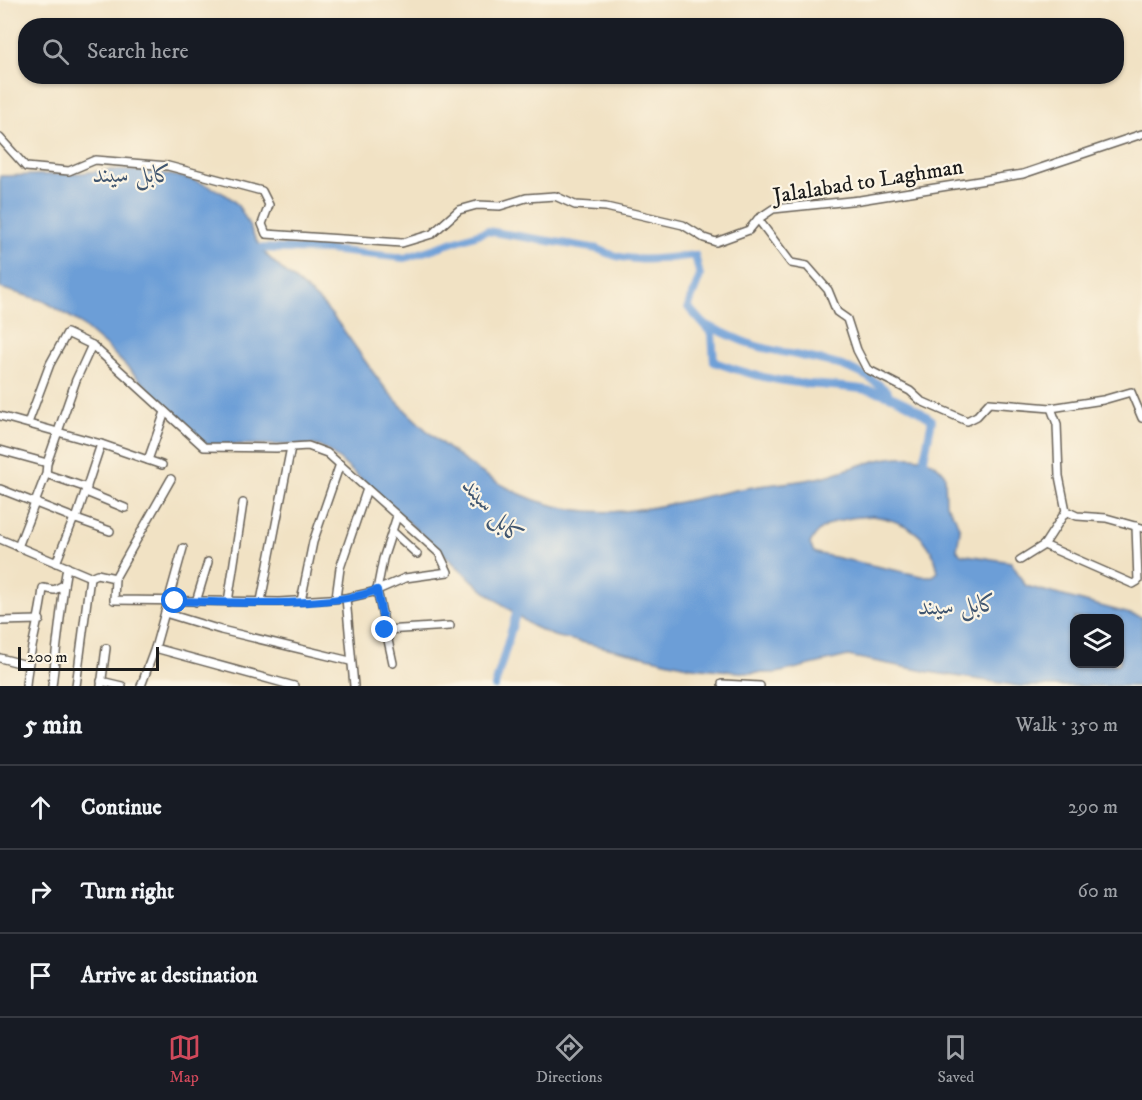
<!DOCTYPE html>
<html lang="en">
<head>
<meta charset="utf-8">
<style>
	body { margin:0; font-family:"IM FELL DW Pica",Amiri,serif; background:#242831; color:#f1f3f6 }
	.controls { position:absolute; right:18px; bottom:18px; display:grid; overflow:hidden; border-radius:12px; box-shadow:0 2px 4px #0004 }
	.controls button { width:54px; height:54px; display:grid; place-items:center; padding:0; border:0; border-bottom:2px solid #363941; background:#171b24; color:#f1f3f6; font:30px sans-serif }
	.scale { position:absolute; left:18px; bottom:15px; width:141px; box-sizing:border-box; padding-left:6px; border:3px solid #1c1c1c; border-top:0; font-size:16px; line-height:21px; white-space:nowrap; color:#1c1c1c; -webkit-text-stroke:4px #fcf5e5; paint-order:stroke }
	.stop { position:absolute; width:18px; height:18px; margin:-14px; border:4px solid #1a73e8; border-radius:50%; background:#fff }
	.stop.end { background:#1a73e8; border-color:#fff; box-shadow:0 2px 6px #0008 }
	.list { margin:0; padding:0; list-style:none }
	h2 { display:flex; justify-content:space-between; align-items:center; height:78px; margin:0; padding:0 24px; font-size:26px }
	h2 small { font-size:20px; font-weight:400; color:#9ea1a6 }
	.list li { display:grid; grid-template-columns:39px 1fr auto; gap:18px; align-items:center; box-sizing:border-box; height:84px; padding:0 24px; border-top:2px solid #363941 }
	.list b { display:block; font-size:22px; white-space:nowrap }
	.list em { font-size:20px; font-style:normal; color:#9ea1a6 }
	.icon { flex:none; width:33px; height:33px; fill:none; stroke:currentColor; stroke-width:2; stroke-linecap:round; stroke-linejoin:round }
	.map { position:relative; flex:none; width:1142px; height:686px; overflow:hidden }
	.search { position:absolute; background:#171b24; box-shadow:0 2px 4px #0004; left:18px; right:18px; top:18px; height:66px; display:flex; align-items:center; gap:15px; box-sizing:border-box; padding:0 21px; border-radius:24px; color:#9ea1a6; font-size:22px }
	.sheet { height:330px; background:#171b24 }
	nav { display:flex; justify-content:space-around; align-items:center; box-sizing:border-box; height:84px; border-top:2px solid #363941; background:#171b24; font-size:16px; color:#9ea1a6 }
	nav a { display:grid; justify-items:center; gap:3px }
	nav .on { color:#d1495b }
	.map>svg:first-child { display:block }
</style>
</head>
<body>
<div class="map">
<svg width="1142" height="686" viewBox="0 0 1142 686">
	<rect width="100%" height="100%" fill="#fcf5e5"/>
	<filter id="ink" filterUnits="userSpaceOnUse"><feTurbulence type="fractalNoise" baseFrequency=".0167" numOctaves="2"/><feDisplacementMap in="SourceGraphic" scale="12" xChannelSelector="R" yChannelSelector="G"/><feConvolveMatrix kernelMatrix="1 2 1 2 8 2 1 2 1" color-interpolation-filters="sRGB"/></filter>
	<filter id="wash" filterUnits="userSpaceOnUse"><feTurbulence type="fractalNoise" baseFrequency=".008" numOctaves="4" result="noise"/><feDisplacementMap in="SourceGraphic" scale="24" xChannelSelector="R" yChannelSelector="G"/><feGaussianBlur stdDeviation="1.35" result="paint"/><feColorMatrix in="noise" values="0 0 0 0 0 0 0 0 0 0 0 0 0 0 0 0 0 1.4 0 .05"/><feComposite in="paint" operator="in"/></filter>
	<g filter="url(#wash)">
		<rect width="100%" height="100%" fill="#f1e2c4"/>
		<path fill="#6c9ed7" stroke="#445d7a" stroke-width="1.5" fill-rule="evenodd" d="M111,170C148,170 194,175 226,195C247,208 249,234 264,252C282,273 307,287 326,308C350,335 367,368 391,395C429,437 492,489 548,504C619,524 679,500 747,488C773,483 800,483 825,476C854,468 881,455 912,457C925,458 938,463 945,475L946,504L955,517L960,530L957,550L961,554L1011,562L1026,586L1142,617V686H1020L929,672L848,656L777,673H748L692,667L554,636L532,626L483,590L340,460L322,447L313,445L204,444L107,347L77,321L44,301L0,288V176L71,174ZM873,516C906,521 932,536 938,572L933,576H922L820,554L814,552L810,544C820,520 850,517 873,516ZM1074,618H1120V664H1074Z"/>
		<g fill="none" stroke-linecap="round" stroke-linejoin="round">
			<g stroke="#6c9ed7" stroke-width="8">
				<path d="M249,248L328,250L405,258L487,231L598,249C628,265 662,259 695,255L700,276L688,307L712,334L714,362C739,371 764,379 791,382C849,390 881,381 932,420L924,459L927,470"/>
				<path d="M706,325C721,331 737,340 753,345C799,359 852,358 888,392"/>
				<path d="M495,686L516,614L524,609"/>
			</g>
		</g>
	</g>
	<g filter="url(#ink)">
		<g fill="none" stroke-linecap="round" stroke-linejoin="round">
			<g stroke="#676157" stroke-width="10">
				<g id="minor">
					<path d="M0,138L26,167L69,171L95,160L168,166L262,191L269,205L262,224L266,234L402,243L432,234L459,210L477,205L500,206L526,198L555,196L575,205L606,207L683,225L704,238L716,242L749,230L758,219L773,209L860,200L1023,174L1142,134"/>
					<path d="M758,219L791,263L807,266L828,290L837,312L847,319L857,350L867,369L910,391L921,401L967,421L977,416L989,403L1051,408L1103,400L1131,392L1142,418"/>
					<path d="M1051,408L1057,424L1059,476L1066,511L1077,516L1106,518L1142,528"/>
					<path d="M0,416L101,444L162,465"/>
					<path d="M0,450L47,463"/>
					<path d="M148,460L165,412"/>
					<path d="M46,474L87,488"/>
					<path d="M0,489L74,518"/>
					<path d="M86,492L125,508"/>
					<path d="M76,519L110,531"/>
					<path d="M392,531L417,554"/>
					<path d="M0,539L90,577L97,574L115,578L114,600L279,602L346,598L373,592L405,578L448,572L439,553L327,453L308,446L276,448L204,447L92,345L67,333L50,364L28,423"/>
					<path d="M1044,545L1133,584L1138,581L1136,526"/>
					<path d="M18,547L46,474L47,463L76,380L92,345"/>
					<path d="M1020,560L1044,545L1066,511"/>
					<path d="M56,563L74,518L76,519L101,444"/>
					<path d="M115,578L171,479"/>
					<path d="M336,598L340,568L367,489"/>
					<path d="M346,598L354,686"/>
					<path d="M261,601L291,447"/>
					<path d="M301,601L313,542L340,464"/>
					<path d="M196,602L208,562"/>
					<path d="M228,602L243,503"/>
					<path d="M165,613L221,630L350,661"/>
					<path d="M0,621L40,620"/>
					<path d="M385,630L450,626"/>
					<path d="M155,648L294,686"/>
					<path d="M0,658L27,665"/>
					<path d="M393,663L377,590L383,559L397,516"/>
					<path d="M101,681L122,686"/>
					<path d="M722,684L760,686"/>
					<path d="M26,686C28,653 40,621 43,588L54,590L64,585L67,567"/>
					<path d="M52,686L64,585"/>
					<path d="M76,686L90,577"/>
					<path d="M101,686L106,648"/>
					<path d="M141,686L155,648L183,548"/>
				</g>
			</g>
			<use href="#minor" stroke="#fff" stroke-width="7"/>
		</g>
	</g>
	<g fill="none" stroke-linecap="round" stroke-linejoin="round" filter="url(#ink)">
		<path stroke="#1a73e8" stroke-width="8" d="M175,601C227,602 330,609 377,590L385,630"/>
	</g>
	<g text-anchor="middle" stroke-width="4.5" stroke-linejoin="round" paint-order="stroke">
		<g font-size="22" fill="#1c1c1c" stroke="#fcf5e5">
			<text transform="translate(868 180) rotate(-9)" y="8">Jalalabad to Laghman</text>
		</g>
		<g font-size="24" font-style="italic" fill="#405670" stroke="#fcf5e5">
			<text x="133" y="182">کابل سيند</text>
			<text transform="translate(494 511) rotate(48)" y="8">کابل سيند</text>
			<text transform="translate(958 605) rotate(-3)" y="8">کابل سيند</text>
		</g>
	</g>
</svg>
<div class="controls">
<button><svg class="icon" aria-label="layers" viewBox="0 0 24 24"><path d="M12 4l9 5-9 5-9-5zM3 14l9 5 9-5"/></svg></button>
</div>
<div class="scale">200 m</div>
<div class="stop" style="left:175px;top:601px"></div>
<div class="stop end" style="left:385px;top:630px"></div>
<div class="search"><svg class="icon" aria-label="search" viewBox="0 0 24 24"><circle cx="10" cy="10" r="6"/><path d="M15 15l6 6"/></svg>Search here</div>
</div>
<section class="sheet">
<h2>5 min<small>Walk · 350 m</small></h2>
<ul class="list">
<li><svg class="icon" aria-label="ahead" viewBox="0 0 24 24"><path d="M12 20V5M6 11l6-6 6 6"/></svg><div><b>Continue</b></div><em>290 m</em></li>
<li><svg class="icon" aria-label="right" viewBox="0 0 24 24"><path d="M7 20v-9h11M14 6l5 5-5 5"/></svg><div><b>Turn right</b></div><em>60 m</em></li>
<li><svg class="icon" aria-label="arrive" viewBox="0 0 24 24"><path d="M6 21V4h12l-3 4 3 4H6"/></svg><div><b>Arrive at destination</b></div></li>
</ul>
</section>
<nav>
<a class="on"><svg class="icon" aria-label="map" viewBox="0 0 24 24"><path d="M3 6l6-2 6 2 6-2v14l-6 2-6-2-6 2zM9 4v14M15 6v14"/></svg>Map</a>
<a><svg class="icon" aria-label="directions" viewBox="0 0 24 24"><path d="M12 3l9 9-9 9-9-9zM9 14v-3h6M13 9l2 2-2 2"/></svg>Directions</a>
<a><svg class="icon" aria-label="saved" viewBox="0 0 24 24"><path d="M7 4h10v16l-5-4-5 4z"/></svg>Saved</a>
</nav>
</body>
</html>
